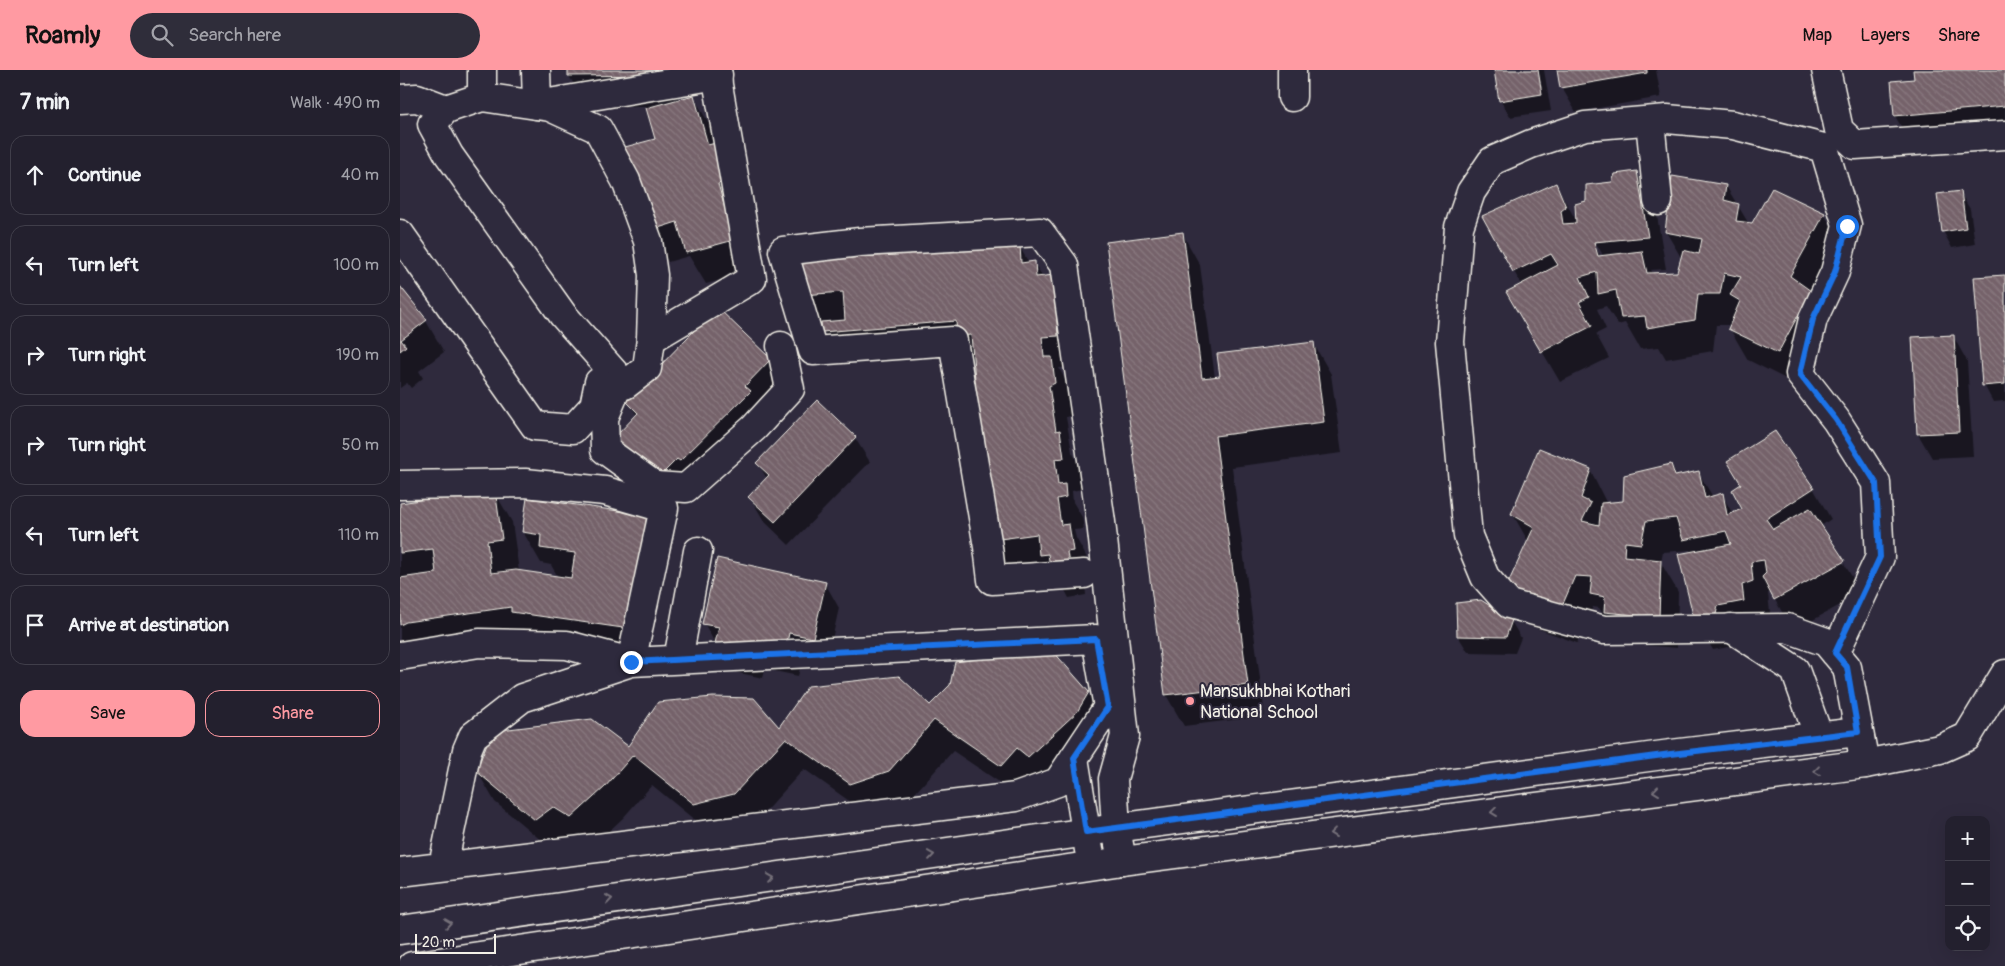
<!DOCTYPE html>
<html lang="en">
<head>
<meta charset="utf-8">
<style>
	body { margin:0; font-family:Pangolin,sans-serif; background:#2f2d3a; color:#f1f3f6 }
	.controls { position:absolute; right:15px; bottom:15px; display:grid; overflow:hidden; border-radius:10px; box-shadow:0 5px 20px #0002 }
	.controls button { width:45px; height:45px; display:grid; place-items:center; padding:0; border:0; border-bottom:1px solid #403e4a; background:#23202e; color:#f1f3f6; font:25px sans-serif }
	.scale { position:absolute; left:15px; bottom:12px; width:81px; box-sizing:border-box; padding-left:5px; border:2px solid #f4f1e8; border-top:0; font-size:14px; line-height:18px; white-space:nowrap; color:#f4f1e8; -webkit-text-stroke:4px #2f2a3d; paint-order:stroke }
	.stop { position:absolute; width:15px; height:15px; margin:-11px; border:4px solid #1a73e8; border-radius:50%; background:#fff }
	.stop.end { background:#1a73e8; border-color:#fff; box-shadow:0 1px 5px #0008 }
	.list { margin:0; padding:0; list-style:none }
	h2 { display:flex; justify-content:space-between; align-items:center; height:65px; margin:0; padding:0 20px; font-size:21px }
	h2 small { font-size:16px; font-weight:400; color:#a3a3aa }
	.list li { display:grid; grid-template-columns:32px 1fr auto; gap:15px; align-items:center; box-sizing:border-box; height:80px; margin:0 10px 10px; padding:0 10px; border:1px solid #403e4a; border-radius:15px }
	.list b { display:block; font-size:19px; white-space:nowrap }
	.list em { font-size:16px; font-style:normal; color:#a3a3aa }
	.actions { display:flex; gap:10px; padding:15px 20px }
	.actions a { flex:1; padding:11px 0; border:1px solid #ff9aa2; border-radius:15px; text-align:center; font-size:18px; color:#ff9aa2 }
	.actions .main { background:#ff9aa2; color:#111 }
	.icon { flex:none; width:28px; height:28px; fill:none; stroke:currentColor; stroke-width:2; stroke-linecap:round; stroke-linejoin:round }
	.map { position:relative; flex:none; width:1605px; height:896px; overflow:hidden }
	header { display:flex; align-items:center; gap:30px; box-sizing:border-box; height:70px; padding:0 25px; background:#ff9aa2; color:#111 }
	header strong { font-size:24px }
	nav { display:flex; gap:28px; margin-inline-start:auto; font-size:18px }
	.search { width:350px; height:45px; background:#2f2d3a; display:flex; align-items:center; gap:12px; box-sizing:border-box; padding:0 18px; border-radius:28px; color:#a3a3aa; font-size:19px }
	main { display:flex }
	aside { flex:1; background:#23202e }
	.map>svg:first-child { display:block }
</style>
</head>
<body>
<header>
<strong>Roamly</strong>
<div class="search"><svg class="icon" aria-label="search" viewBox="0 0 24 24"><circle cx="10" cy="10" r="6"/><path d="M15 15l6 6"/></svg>Search here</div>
<nav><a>Map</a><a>Layers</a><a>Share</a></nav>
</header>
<main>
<aside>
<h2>7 min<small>Walk · 490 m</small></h2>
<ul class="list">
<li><svg class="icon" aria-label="ahead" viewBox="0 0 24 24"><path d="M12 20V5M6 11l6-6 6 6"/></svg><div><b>Continue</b></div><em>40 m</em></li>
<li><svg class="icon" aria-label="left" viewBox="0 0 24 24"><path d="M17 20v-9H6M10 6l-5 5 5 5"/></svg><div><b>Turn left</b></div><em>100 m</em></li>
<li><svg class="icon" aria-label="right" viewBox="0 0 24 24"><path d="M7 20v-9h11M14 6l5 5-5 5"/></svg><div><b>Turn right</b></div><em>190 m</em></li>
<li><svg class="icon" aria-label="right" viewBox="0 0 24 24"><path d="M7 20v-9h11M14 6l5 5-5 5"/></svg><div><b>Turn right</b></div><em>50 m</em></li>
<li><svg class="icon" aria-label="left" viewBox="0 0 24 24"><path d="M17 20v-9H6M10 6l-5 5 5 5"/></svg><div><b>Turn left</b></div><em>110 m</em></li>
<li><svg class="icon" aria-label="arrive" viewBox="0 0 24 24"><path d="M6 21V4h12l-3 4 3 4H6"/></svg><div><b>Arrive at destination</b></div></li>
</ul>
<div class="actions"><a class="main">Save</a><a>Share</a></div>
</aside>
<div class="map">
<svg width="1605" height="896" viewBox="0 0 1605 896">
	<defs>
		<pattern id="building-back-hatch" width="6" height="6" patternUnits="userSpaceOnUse" patternTransform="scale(1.25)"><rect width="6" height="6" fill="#75626a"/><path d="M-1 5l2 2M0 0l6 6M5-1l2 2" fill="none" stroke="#89797f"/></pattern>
	</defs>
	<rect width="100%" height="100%" fill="#2f2a3d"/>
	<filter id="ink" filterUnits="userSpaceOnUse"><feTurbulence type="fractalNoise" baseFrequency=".02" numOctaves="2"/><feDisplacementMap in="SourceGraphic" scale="10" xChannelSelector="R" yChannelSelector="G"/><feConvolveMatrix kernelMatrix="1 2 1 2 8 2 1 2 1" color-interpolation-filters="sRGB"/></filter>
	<g filter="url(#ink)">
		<g fill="#0007" fill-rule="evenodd">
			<path d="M169,0H315L278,6V30L293,26L311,57L351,202L306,214L289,186L268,192L250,160L256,70L252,37H187L169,6Z"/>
			<path d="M1095,0H1144L1151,41L1110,47L1101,31Z"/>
			<path d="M1158,0H1256L1261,27L1176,42L1162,18Z"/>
			<path d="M1514,0H1605V69L1513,77L1495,46L1515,10Z"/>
			<path d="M1236,102L1255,134L1266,199L1251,200L1254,204H1278L1282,189L1266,162L1326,116L1349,154L1424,144L1442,175L1413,227L1429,253L1396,314L1348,290L1330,259L1331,255H1316L1313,281L1266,289L1259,277L1240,279L1225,253L1218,255L1206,236L1197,239L1206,259L1196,264L1209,288L1160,312L1108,223L1122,216L1084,147L1156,115L1177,152L1187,132L1213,113ZM1192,166L1204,187H1201L1190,168Z"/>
			<path d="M1560,123L1570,139L1575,174L1552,178L1543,161Z"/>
			<path d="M782,163L800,195L815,308L913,273L931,304L942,383L832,397L865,646L784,656L766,625L707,173Z"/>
			<path d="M619,176L629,193H634L643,207H653L676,297L659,298L670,319L672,345L666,347L672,382L678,393L682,419L672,421L673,432L682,447L684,459L674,460L676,468L686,486L690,513H685L686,525L669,528L662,515L610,508L592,476L574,293L568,282L441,293L404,224Z"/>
			<path d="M1605,207V331L1593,332L1584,315Z"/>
			<path d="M0,218L26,251L44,282L19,301L23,308L11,318L7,313L0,318Z"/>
			<path d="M1553,266L1567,291L1573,386L1532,388L1518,364L1513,268Z"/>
			<path d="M370,290L389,321L277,439L235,398L217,367L237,346L228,331Z"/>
			<path d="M417,331L455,368L470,392L389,475L364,451L350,427L367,409L358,393Z"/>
			<path d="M1271,395L1277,407L1298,402L1313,427L1322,425L1333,444L1413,418L1431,449L1421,456L1462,523L1393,561L1371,523H1368L1370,543L1360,546L1334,576L1313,580L1295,549L1290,480L1263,482L1261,493L1278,522L1277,578L1223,573L1199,538L1193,537L1177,573L1123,553L1105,522L1128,471L1112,443L1190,400L1207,434L1224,432Z"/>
			<path d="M94,421L112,452L119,501L158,507L151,495L141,493L123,462L246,446L264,478L248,590L130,573L0,595V434Z"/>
			<path d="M425,513L439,538L427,592L403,587L398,606L365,599L363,608L330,601L304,553Z"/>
			<path d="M1111,551L1121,568L1115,583L1068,582L1058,566Z"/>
			<path d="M688,623L706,654L620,726L553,681L507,732L469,745L404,699L352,756L313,765L252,715L223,748L190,779L154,781L95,732L77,701L228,678L530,637Z"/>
		</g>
		<g fill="url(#building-back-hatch)" stroke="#f4f1e8">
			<path d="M168,0H260V5L168,6Z"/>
			<path d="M1094,0H1138L1142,24L1099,31Z"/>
			<path d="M1157,0H1247V3L1160,18Z"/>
			<path d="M1513,0H1605V36L1494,46L1491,11L1514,9Z"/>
			<path d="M294,25L308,75L323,71L334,109L318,114L334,170L286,183L277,152L249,161L225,77L255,69L246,38Z"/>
			<path d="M1237,101L1248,167L1194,172L1198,186L1242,181L1247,203L1277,202L1283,180L1299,184L1302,169L1265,162L1272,106L1326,115L1324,130L1339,134L1336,151L1352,153L1372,118L1425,143L1390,206L1411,221L1378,283L1328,259L1340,231L1330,225L1341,207L1324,203L1320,224H1298L1295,250L1247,258L1245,246L1221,248L1216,220L1198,224L1197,202L1180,207L1189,227L1179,232L1192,256L1141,282L1106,222L1158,195L1151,184L1113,202L1082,146L1156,113L1166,137L1161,141L1163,154L1176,153L1175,134L1186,131V115L1212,112L1215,104Z"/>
			<path d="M1561,121L1566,158L1542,162L1537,124Z"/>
			<path d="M783,162L802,308L820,306L817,284L914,272L924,352L815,366L848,615L765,625L706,172Z"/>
			<path d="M620,174L621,193L635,191L636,207L654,205L658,266L642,267L644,287H652L655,313L649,316L656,361L660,360L664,388L655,389L658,415L665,414L666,427L657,429L661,455L669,454L673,481L667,482L669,494L650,497L648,484L639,485L637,464L600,469L590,477L571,265L557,266L556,251L422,262L421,252L445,250L443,222L403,225L401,192Z"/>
			<path d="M1605,205V314L1582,316L1574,207Z"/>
			<path d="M0,216L27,250L1,270L6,276L0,281Z"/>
			<path d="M317,237L371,289L345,316L351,321L280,391L277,389L258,408L215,367L238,343L226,331Z"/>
			<path d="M1554,265L1559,362L1517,364L1512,267Z"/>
			<path d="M417,330L456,367L375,452L348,427L369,405L356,393Z"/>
			<path d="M1375,361L1414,418L1366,449L1373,459L1410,438L1445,491L1374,530L1362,507L1366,503L1364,490L1351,492L1353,511L1342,515L1344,531L1318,536L1316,544L1294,549L1278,484L1331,474L1326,461L1283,470L1276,448L1246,451L1241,474L1225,472L1224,486L1261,490L1259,547L1204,542L1205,527L1190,524L1192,507L1175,506L1159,543L1104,522L1134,457L1111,444L1139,378L1191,399L1181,428L1191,433L1182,451L1199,455L1201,433L1223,431L1224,405L1271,394L1275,406L1299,401L1305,428L1323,423L1327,445L1342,439L1332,420L1341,414L1327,391Z"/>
			<path d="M95,419L102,469L87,471L91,503L116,500L171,508L175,483L140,478L141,465L122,462L127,428L247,445L230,559L111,542V537L6,552L0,555V508L36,503L33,479L0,483V433Z"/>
			<path d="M317,488L426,512L413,568L389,563L385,582L314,577L319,557L302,554Z"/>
			<path d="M1081,530L1112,550L1106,567L1057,566L1056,533Z"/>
			<path d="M652,580L689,622L677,642L628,687L617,678L601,696L534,650L489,701L450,714L386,668L334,724L294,734L233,685L205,717L171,748L153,737L135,750L76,701L92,661L192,649L228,676L258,632L313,627L354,628L379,657L408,616L499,606L530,635L550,615L555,592Z"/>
		</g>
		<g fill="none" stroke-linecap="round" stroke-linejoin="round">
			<g stroke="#f4f1e8" stroke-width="31">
				<g id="minor">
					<path d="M82,0V27"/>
					<path d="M136,0L137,35L318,5"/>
					<path d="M892,0V27"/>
					<path d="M1426,0L1439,60L1455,75L1605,65"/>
					<path d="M82,27L150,37L198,59L226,111L248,171L253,205L251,269L247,298L225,315L163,245L49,85L32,54L46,39Z"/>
					<path d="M0,29L17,28L46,39"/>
					<path d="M1250,51L1258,131"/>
					<path d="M0,164L135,356L173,359L194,336L199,312"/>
					<path d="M251,269L352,209L318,15L317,0"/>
					<path d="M220,310L204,348L205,380L255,416L286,418L354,358L390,319L381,276"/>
					<path d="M0,415L125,413L205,421L264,438L231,592L167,575L79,573L0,586"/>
					<path d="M684,504L592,510L588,477L553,271L413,281L383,181L460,172L640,162L664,195L701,452L725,666L713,709L716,758L722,791"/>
					<path d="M1331,558L1395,600L1415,656L1416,667"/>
					<path d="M1435,583L1480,487L1476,413L1436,350L1400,304L1413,249L1435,202L1447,155L1424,78L1333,55L1267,49L1185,56L1131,74L1092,91L1071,122L1059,157L1050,272L1068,466L1085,507L1109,534L1204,560L1387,558L1426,572L1447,597L1465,694"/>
					<path d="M278,589L298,481"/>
					<path d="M674,688L689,780"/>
					<path d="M0,802L616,727L658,712L708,637L696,569L231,592L122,628L73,666L67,680L43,796"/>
					<path d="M0,860L716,758L1271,684L1458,662"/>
					<path d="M12,896L722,791L1465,694L1540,679L1567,667L1605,604"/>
				</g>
			</g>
			<use href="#minor" stroke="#2f2a3d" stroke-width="28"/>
		</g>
		<defs><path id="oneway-chevron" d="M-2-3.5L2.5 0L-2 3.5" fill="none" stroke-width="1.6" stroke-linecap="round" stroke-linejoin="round" transform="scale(1.25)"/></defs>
		<g stroke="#747079">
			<use href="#oneway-chevron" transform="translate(1417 701) rotate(173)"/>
			<use href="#oneway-chevron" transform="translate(1256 721) rotate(173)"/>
			<use href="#oneway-chevron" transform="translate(1094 742) rotate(173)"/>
			<use href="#oneway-chevron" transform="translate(933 763) rotate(173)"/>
			<use href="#oneway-chevron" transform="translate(531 785) rotate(-8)"/>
			<use href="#oneway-chevron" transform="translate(370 808) rotate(-8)"/>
			<use href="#oneway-chevron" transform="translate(209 829) rotate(-8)"/>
			<use href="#oneway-chevron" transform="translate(48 853) rotate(-9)"/>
		</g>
	</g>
	<g fill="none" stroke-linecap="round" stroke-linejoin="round" filter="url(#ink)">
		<path stroke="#1a73e8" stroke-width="6" d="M231,592L696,569L708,637L674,688L686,762L1271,684L1458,662L1447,597L1435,583L1480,487L1476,413L1436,350L1400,304L1413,249L1435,202L1447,156"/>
	</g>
	<circle fill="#ff9aa2" stroke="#2f2a3d" stroke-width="2" cx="790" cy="631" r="5"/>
	<g text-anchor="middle" stroke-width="4" stroke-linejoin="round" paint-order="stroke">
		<g font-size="18" fill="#f4f1e8" stroke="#2f2a3d" text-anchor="start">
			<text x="800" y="627">Mansukhbhai Kothari<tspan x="800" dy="21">National School</tspan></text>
		</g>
	</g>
</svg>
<div class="controls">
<button>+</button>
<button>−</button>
<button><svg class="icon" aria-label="locate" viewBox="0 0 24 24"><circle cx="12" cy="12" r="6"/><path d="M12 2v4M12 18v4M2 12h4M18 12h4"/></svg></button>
</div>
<div class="scale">20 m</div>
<div class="stop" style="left:1447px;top:156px"></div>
<div class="stop end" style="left:231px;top:592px"></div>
</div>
</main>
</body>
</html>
